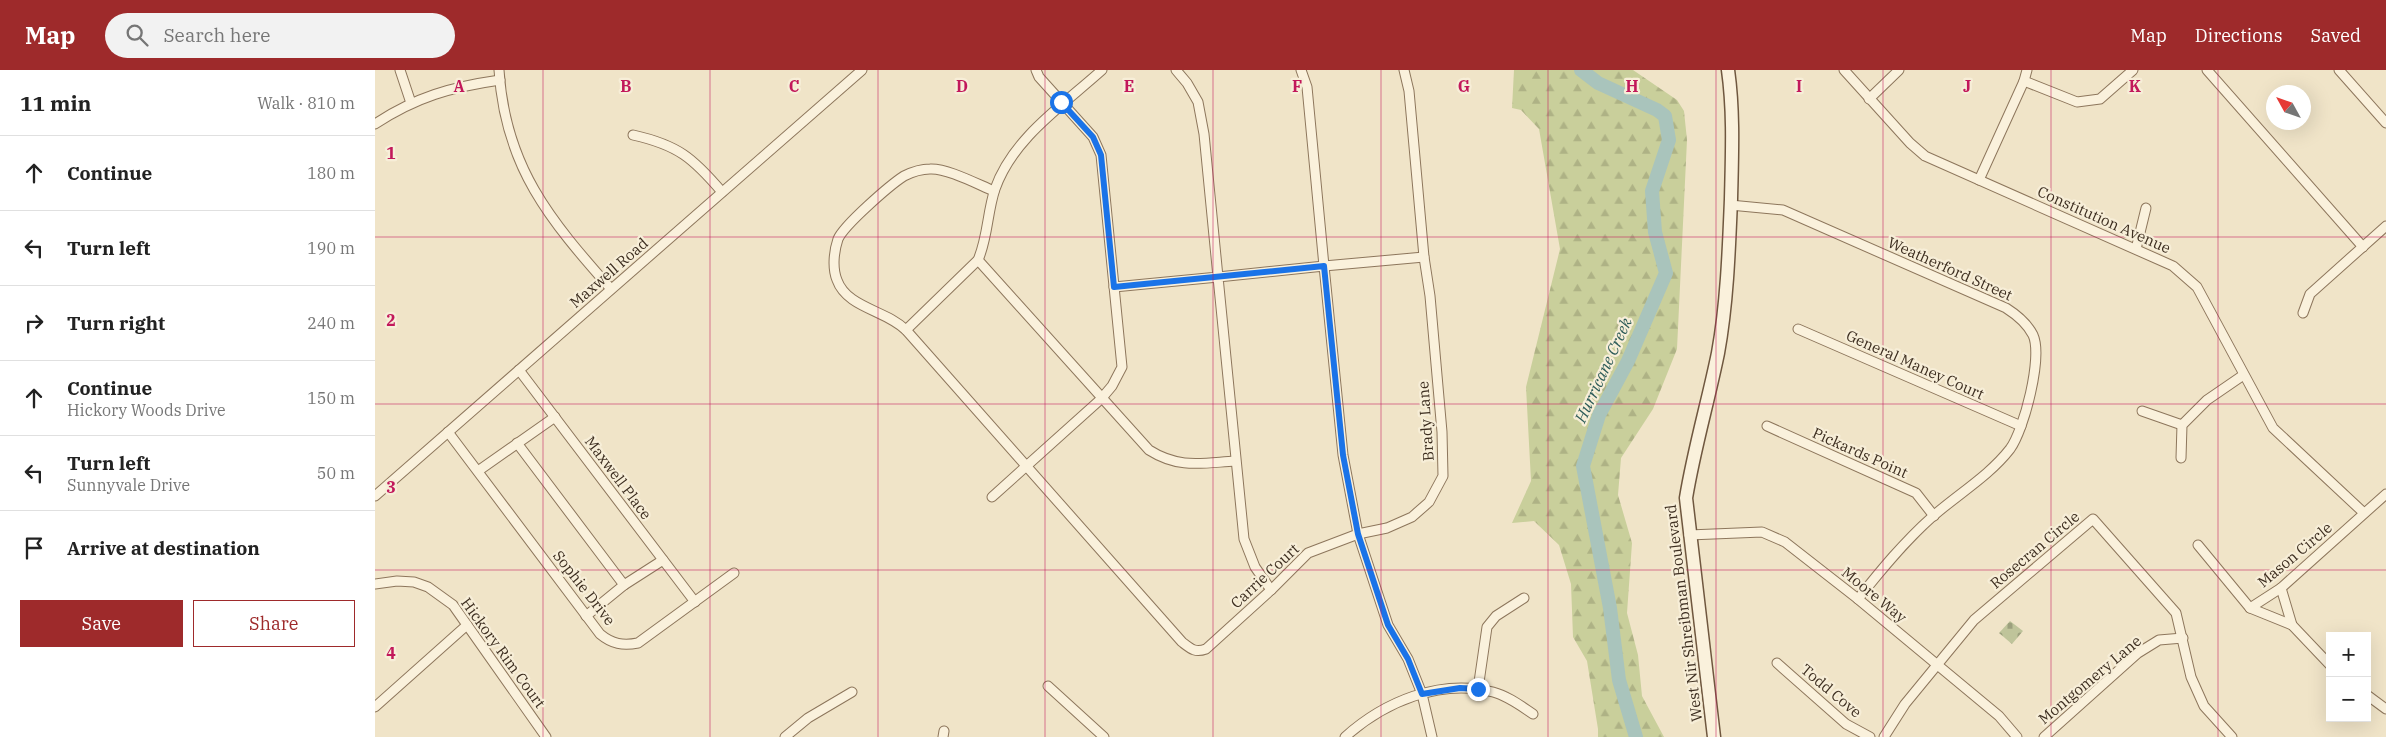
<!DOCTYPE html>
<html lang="en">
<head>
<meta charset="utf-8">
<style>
	body { margin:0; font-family:"IBM Plex Serif",serif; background:#f2f2f2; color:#222 }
	.controls { position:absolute; right:15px; bottom:15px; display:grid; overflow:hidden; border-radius:0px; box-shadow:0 5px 20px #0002 }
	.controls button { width:45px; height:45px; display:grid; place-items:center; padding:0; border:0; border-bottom:1px solid #e0e0e0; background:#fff; color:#222; font:25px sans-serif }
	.compass { position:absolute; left:1891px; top:15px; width:45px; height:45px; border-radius:50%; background:#fff; box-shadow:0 5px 20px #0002; rotate:310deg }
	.stop { position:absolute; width:15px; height:15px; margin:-11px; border:4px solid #1a73e8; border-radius:50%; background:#fff }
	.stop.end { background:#1a73e8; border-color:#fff; box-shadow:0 1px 5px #0008 }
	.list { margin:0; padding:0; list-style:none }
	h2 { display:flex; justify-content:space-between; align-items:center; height:65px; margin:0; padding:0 20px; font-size:21px }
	h2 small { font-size:16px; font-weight:400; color:#767676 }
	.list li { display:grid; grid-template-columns:32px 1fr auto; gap:15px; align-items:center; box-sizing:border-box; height:75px; padding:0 20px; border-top:1px solid #e0e0e0 }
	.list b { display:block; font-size:19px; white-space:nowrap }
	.list p { margin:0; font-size:16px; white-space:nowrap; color:#767676 }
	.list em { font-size:16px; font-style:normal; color:#767676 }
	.actions { display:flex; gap:10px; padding:15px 20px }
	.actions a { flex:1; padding:11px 0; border:1px solid #9e2a2b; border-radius:0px; text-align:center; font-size:18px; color:#9e2a2b }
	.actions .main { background:#9e2a2b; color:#fff }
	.icon { flex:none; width:28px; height:28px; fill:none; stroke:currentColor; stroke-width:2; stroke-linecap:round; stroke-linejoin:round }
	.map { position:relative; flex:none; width:2011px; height:667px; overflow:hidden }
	header { display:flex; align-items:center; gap:30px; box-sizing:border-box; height:70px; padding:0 25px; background:#9e2a2b; color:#fff }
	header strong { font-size:24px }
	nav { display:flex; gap:28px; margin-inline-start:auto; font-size:18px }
	.search { width:350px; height:45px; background:#f2f2f2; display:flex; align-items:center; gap:12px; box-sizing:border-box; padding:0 18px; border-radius:28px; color:#767676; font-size:19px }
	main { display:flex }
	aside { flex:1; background:#fff }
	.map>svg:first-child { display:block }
</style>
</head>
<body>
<header>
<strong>Map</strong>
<div class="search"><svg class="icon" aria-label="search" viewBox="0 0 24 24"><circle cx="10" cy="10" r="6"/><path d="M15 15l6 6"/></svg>Search here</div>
<nav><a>Map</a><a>Directions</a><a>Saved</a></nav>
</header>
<main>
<aside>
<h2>11 min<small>Walk · 810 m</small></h2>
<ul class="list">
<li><svg class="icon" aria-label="ahead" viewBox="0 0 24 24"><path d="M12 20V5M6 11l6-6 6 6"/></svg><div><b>Continue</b></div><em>180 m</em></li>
<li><svg class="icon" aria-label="left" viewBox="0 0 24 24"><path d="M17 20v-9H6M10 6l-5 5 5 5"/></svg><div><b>Turn left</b></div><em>190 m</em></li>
<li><svg class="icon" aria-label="right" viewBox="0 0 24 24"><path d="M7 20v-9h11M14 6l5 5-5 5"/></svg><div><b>Turn right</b></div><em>240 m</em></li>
<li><svg class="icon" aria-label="ahead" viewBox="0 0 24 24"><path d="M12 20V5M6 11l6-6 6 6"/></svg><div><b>Continue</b><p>Hickory Woods Drive</p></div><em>150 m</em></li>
<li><svg class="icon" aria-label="left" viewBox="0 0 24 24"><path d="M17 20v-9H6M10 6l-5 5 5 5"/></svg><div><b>Turn left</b><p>Sunnyvale Drive</p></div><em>50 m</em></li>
<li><svg class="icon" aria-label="arrive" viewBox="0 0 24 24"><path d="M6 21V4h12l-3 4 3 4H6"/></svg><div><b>Arrive at destination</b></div></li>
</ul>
<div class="actions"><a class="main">Save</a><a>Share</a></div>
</aside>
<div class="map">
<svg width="2011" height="667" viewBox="0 0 2011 667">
	<defs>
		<pattern id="forest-firs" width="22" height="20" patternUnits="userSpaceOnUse" patternTransform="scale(1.25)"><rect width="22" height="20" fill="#c9cf9b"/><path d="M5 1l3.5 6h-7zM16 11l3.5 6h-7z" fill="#aeb285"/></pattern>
		<pattern id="cemetery-stones" width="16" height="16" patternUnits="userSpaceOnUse" patternTransform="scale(1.25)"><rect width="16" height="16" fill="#bfc49a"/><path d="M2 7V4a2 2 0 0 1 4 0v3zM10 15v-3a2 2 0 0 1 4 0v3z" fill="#9ca07d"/></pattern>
	</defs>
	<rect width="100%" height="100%" fill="#f0e4c8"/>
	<path fill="url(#forest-firs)" d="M1139,0H1258L1302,30L1309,41L1312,70L1302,279L1278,339L1246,388L1243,425L1257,473L1252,543L1263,585L1267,626L1289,667H1223V659L1212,591L1198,567L1196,514L1184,475L1159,451L1137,453L1156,411L1151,317L1185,179L1164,59L1146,40L1137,38Z"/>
	<path fill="url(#cemetery-stones)" d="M1635,551L1648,561L1637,574L1624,563Z"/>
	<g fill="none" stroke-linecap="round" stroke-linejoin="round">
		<path stroke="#a9c4bc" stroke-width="14" d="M1206,0L1223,13L1282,40L1290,46L1294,70L1277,121L1280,162L1291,203L1253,291L1224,345L1208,396L1235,538L1244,610L1261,667"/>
		<g stroke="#8d765c" stroke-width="11">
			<g id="street">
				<path d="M25,0L36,33"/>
				<path d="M124,0C130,97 175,150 236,219"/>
				<path d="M926,0L932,17L949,196L1049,187"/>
				<path d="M1469,0L1535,73L1550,86L1798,196L1822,217L1898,358L1989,443"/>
				<path d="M1832,0L1988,177"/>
				<path d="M1964,0L2011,53"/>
				<path d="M1649,11L1702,32L1725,29L1758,0"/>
				<path d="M1494,29L1524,0"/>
				<path d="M0,54C41,27 76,17 125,10"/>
				<path d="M258,65C303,75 318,88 347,122"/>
				<path d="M1604,110L1649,11L1652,0"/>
				<path d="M619,121C602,114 572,98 555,99C546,99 537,102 529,106C515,115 469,155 463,169C459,181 457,198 462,210C472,238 511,240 531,260L807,572C816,579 820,583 831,579L896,520L933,483L983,464L1012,458L1037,447L1054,432L1068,406L1067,362L1055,226L1049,187L1034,21L1029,0"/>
				<path d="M1355,135L1408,140L1631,238C1642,245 1652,253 1658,265C1668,287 1649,360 1635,379C1614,406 1583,424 1557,447C1529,472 1506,500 1483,529"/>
				<path d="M1761,179L1771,138"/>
				<path d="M603,190L774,380C804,399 827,393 860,391"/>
				<path d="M739,217L843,207L829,64L823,32L812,13L801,0"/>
				<path d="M1928,243L1935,224L2011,156"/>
				<path d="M1423,259L1646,356"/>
				<path d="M531,260L603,190C613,167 612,143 620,119C638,68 687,36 727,0"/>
				<path d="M144,300L320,532"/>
				<path d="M1767,341L1807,355"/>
				<path d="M1392,356L1541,423L1559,446"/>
				<path d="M73,362L225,564C237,574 248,576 263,573L359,503"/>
				<path d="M142,373L249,515"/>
				<path d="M1806,388L1807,355L1832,330L1867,306"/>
				<path d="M103,401L180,347"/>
				<path d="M0,426L487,0"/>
				<path d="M617,427L726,329L737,316L747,297L726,85L718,67L664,7L661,0"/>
				<path d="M1314,465L1387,462L1410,472L1483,529L1624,646L1642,667"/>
				<path d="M1823,475L1875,538L1917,555L1955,595"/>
				<path d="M0,514L22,511L39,512L53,517L78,535L171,667"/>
				<path d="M1906,518L1917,555"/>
				<path d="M896,520L880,497L869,469L843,207L949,196L968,385L983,464L1013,555L1033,589L1047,624L1057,667"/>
				<path d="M1875,538L1906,518L2011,424"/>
				<path d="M211,546L249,515L288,490"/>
				<path d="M1402,593L1471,654L1495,667"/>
				<path d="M673,616L729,667"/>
				<path d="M1103,619L1112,557L1121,546L1149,528"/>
				<path d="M1992,625L2011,639"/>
				<path d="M0,637L92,555"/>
				<path d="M410,667L433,648L477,622"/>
				<path d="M568,667L569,661"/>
				<path d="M970,667C1009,632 1065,608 1118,622C1133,626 1146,636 1158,644"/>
				<path d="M1509,667L1530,634L1599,550L1718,449L1801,543L1816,607L1829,636L1857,667"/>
				<path d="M1669,667L1763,583L1784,570L1808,568"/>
			</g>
		</g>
		<g stroke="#6f573f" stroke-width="15">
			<path id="secondary" d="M1339,667L1311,428C1319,379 1333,332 1343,283C1352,234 1354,179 1356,129C1357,86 1359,42 1353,0"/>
		</g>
		<use href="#street" stroke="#faf1dc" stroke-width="9"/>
		<use href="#secondary" stroke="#faf1dc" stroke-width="12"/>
	</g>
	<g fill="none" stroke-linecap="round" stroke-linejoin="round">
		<path stroke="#1a73e8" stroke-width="6" d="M686,32L718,67L726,85L739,217L949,196L968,385L983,464L1013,555L1033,589L1047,624L1085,618L1103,619"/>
	</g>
	<path fill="none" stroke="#c2185b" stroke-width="1" stroke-opacity="0.55" d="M168,0V667M335,0V667M503,0V667M670,0V667M838,0V667M1006,0V667M1173,0V667M1341,0V667M1508,0V667M1676,0V667M1843,0V667M0,167H2011M0,334H2011M0,500H2011"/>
	<g text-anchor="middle" stroke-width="4.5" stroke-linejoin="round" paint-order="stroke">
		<g font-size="15" fill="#3d2e20" stroke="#f7eed8">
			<text transform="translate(1729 150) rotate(24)" y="5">Constitution Avenue</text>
			<text transform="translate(1575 199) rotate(24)" y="5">Weatherford Street</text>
			<text transform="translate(234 203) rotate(-41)" y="5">Maxwell Road</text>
			<text transform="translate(1540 295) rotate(24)" y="5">General Maney Court</text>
			<text transform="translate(1051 351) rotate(-94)" y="5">Brady Lane</text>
			<text transform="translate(1485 383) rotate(24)" y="5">Pickards Point</text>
			<text transform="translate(243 408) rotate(53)" y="5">Maxwell Place</text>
			<text transform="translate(1660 480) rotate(-40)" y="5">Rosecran Circle</text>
			<text transform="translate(1920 485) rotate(-40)" y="5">Mason Circle</text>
			<text transform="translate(890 506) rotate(-43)" y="5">Carrie Court</text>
			<text transform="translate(209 518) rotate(52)" y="5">Sophie Drive</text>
			<text transform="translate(1499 525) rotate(39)" y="5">Moore Way</text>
			<text transform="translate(1309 543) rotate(-97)" y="5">West Nir Shreibman Boulevard</text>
			<text transform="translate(128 583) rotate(54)" y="5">Hickory Rim Court</text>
			<text transform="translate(1715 610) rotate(-40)" y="5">Montgomery Lane</text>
			<text transform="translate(1456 621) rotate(40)" y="5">Todd Cove</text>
		</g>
		<g font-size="16" font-style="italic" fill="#2f5d5a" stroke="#f7eed8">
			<text transform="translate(1228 300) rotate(-65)" y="6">Hurricane Creek</text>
		</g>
	</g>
	<g font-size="16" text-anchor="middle" font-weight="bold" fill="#c2185b" stroke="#f7eed8" stroke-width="4.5" stroke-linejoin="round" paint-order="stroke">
		<text x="84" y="22">A</text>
		<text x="251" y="22">B</text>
		<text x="419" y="22">C</text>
		<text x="587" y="22">D</text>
		<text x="754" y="22">E</text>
		<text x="922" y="22">F</text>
		<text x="1089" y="22">G</text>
		<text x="1257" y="22">H</text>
		<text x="1424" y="22">I</text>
		<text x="1592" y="22">J</text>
		<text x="1760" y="22">K</text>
		<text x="16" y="89">1</text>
		<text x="16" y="256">2</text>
		<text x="16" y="423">3</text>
		<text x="16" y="589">4</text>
	</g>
</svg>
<div class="controls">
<button>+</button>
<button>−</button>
</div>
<svg class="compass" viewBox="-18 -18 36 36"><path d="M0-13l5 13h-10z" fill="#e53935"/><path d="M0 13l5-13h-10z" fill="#767676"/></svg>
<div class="stop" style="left:686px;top:32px"></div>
<div class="stop end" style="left:1103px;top:619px"></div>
</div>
</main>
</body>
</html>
